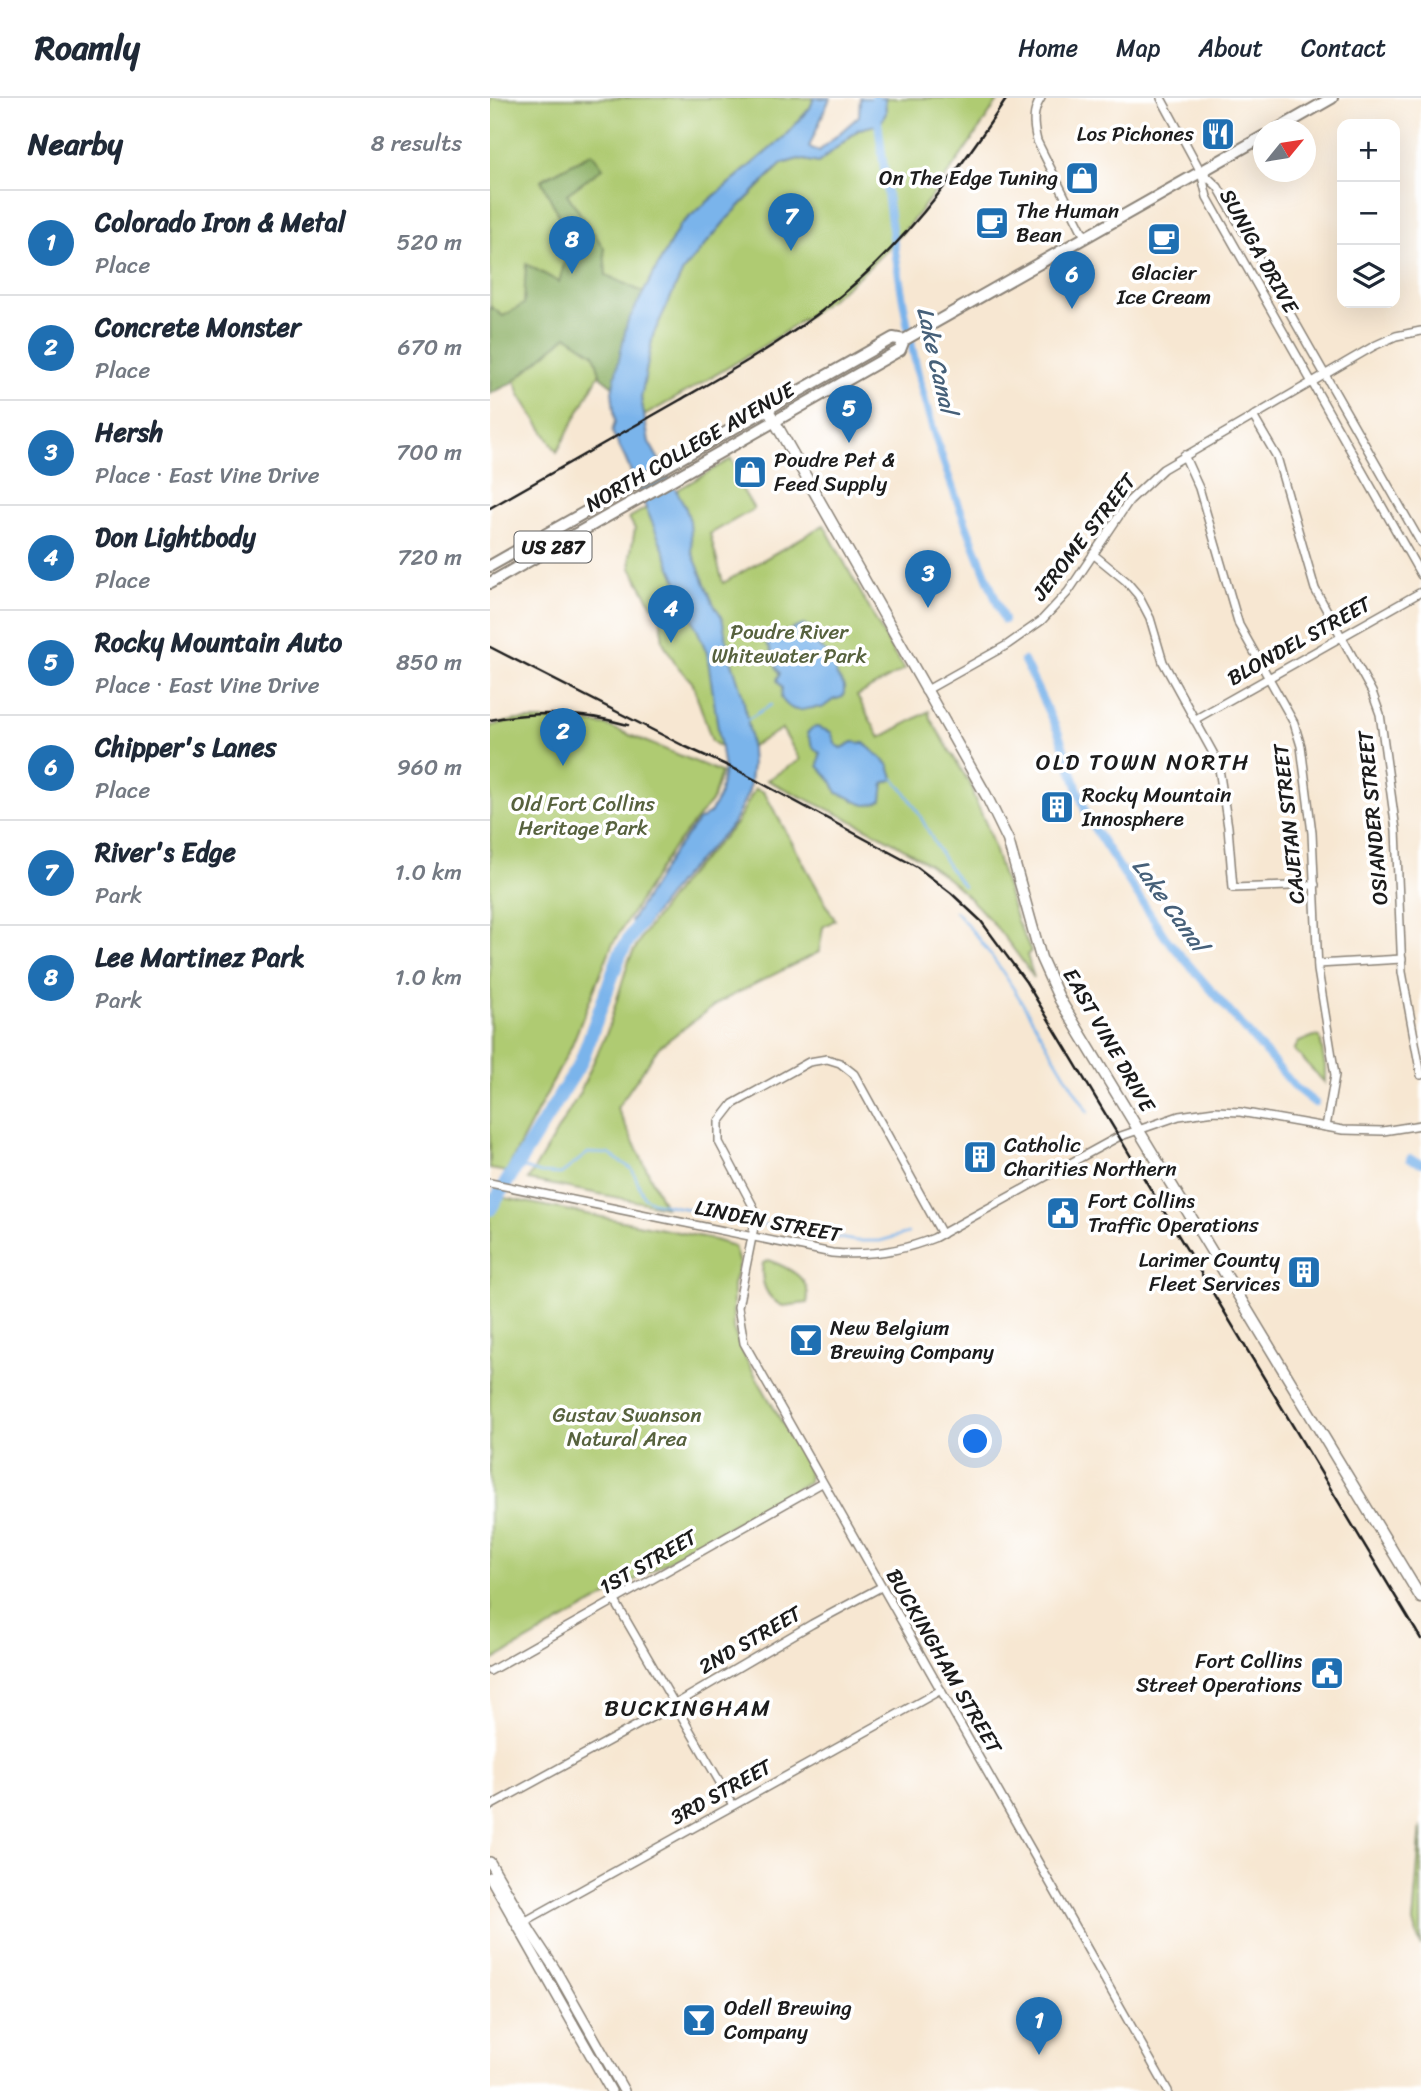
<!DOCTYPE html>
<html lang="en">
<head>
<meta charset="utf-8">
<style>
	body { margin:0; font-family:Sriracha,sans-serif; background:#f6f6f7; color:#1f2937 }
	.controls { position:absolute; right:21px; top:21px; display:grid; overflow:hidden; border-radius:14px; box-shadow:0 7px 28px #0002 }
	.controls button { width:63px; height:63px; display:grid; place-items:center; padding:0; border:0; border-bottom:2px solid #e0e1e3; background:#fff; color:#1f2937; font:35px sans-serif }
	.compass { position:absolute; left:763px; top:21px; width:63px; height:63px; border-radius:50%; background:#fff; box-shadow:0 7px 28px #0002; rotate:60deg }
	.you { position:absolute; left:486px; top:1344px; width:24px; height:24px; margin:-18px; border:5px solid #fff; border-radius:50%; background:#1a73e8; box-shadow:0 0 0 10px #1a73e833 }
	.badge { display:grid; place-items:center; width:46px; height:46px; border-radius:50%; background:#1f6fb2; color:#fff; font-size:23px; font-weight:700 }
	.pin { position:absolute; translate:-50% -58px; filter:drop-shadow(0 2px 4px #0008) }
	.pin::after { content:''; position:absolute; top:37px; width:24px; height:21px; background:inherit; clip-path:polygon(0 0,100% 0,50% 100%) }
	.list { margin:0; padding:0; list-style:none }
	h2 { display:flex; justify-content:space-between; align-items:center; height:91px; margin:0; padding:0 28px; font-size:30px }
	h2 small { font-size:23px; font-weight:400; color:#747a83 }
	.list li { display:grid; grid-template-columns:46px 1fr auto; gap:21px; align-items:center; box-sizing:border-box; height:105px; padding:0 28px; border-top:2px solid #e0e1e3 }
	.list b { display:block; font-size:26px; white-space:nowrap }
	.list p { margin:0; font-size:23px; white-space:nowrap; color:#747a83 }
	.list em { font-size:23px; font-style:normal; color:#747a83 }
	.icon { flex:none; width:38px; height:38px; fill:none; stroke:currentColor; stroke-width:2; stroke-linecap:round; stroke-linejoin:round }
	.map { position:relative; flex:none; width:931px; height:1993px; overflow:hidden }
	header { display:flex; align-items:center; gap:42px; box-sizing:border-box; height:98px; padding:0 35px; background:#fff; border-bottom:2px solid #e0e1e3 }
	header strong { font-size:33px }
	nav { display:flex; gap:38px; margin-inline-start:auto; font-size:24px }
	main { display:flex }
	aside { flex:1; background:#fff }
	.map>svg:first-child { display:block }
</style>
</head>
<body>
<header>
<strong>Roamly</strong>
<nav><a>Home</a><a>Map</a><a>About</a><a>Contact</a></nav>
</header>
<main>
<aside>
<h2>Nearby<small>8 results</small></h2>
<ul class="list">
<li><span class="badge">1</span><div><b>Colorado Iron &amp; Metal</b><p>Place</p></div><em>520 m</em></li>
<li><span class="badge">2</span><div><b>Concrete Monster</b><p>Place</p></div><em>670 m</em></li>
<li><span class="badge">3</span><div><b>Hersh</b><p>Place · East Vine Drive</p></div><em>700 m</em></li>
<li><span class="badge">4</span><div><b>Don Lightbody</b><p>Place</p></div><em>720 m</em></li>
<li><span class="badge">5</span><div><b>Rocky Mountain Auto</b><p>Place · East Vine Drive</p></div><em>850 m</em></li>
<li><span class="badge">6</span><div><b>Chipper's Lanes</b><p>Place</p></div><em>960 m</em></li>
<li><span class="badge">7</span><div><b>River's Edge</b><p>Park</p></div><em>1.0 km</em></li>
<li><span class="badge">8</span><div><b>Lee Martinez Park</b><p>Park</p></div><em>1.0 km</em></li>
</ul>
</aside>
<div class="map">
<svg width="931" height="1993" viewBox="0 0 931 1993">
	<rect width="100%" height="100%" fill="#fff"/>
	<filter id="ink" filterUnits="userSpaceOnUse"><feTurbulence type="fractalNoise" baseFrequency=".0143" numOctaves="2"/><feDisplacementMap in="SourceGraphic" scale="14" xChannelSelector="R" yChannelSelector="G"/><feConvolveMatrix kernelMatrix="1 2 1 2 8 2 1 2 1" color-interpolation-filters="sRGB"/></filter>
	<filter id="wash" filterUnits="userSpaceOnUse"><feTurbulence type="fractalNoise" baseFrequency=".00686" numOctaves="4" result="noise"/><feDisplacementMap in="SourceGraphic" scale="28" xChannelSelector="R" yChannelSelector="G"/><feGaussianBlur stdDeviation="1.57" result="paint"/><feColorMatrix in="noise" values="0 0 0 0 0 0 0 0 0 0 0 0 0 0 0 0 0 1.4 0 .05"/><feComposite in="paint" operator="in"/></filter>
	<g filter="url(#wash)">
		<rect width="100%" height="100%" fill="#f7e7d2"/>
		<g fill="#afcb72" stroke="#667447" stroke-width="2">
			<path d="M0,0H324L320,10L294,39L190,127L67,354L30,297L25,281L0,290Z"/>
			<path d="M395,0H510C471,58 432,119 380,168C313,229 233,273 154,318L151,300L163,237L193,173L237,121L292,66L309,61L328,65L370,31L390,26L396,15Z"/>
			<path d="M241,361L256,388L252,391L264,411L220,436L233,485L334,427L404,556L415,571L367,598L390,640L439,613L440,620L483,691V697L497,728L527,823L541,853L537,857L544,880C518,841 489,805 452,776C401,737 334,711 277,682L310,662L292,631L250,655L236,653L222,643L202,584L187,568L173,544L170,514L162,507L141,470L140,458L145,431L139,420Z"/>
			<path d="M26,622H71L115,627L231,674L223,701L180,754L122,847L81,949L16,1074L0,1071V628Z"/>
			<path d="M265,691L274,694L345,822L333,829L329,854L229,904L169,949L127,1010L175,1109L38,1082L89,996L117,934L139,862L152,838L195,780L246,726Z"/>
			<path d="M824,938L830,939L835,968V985L804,952L809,944Z"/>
			<path d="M0,1097L218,1140L244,1148L249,1166L243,1187V1231L255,1259L315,1365L319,1377L318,1384L0,1564Z"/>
			<path d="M278,1162C297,1169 323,1180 317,1205L293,1208C275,1200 270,1183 273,1165Z"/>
			<path d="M931,1728V1849L923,1825Z"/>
		</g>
		<path fill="#8baf64" stroke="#546640" stroke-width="2" d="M102,55L113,70L77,96L114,150L116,177L157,196L128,292L111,279L104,256L77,238L22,285L0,296V208L13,218L34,206L36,166L69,184L81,142L51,82Z"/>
		<g fill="#7ab4eb" stroke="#4b6884" stroke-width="2">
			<path d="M324,0H340L319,49L329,53L369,18L370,0H395L396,15L390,26L369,31L328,65L309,61L291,66L237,121L193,173L163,237L151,300L159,344L195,408L200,423L202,454L223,505L232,519L239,555L253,599L260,636L262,667L259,693L243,726L193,778L152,832L141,823L183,755L208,723L220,715L229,699L234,672L217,555L135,360L122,334L125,323L122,293L137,225L190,127L294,39L320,10Z"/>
			<path d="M313,527L323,530L330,542L329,549C335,553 342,560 344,567C347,574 344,573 347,578C353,587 356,588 353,599L343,602L332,610C313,608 306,621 291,600L292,590L287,582L290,575C282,566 285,555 277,546L280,540Z"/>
			<path d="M327,629L341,634L346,647L352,650L363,644L374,645L398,666L404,681L394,685L392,702C370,715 367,699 347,695L343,685L328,668L330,655L324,651L317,635L322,630Z"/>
		</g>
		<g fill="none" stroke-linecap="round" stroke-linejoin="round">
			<g stroke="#7ab4eb" stroke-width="2.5">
				<path d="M255,623L281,607"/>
				<path d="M404,681C434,712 444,757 474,788"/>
				<path d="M465,813C520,872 554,946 598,1014"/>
				<path d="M28,1068L51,1075L71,1076L98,1055L119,1056L142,1071L154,1099L163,1104L248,1121"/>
				<path d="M274,1127L366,1143H390L418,1135"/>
			</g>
			<g stroke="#7ab4eb" stroke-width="8">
				<path d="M385,0C397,94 407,188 429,280C449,363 482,442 514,522"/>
				<path d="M534,563L569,636L598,721L675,839L806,990L825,1005"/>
				<path d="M920,1061L931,1065"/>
			</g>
			<path stroke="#7ab4eb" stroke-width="14" d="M0,1111L91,964L130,856L157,813"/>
		</g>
	</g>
	<g filter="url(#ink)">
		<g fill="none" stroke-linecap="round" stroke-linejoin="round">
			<g stroke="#8a8277" stroke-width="10">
				<g id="minor">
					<path d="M551,0C542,14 543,27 547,43L595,139"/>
					<path d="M671,0L711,74L717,99L931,477"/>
					<path d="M712,74L728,89L931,445"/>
					<path d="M763,318L787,359L825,491L882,594L890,616L906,732L912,874L931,977"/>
					<path d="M694,357L709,390L749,527L804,625L811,648L822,735L828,872L845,977L836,1029"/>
					<path d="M603,456L636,483L648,497L660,520L673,564L728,664L738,729L743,790L825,787"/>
					<path d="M435,593L517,547L551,523L578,494L639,403L673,371L884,248L906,238L931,233"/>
					<path d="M704,622L931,494"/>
					<path d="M828,866L912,861"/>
					<path d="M0,1085L342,1155C378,1158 410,1154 444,1140L628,1039L689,1018L725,1013L750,1014L853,1032L893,1033L931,1027"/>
					<path d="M452,1136L364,976L350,965L337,961L319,964L243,1006L229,1024V1044L264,1110V1129L248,1209L254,1245L678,1993"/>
					<path d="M125,1503L243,1707"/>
					<path d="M0,1573L332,1385"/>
					<path d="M0,1708L184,1607L322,1526L391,1489"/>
					<path d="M32,1825L451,1592"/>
				</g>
			</g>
			<g stroke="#8a8277" stroke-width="12">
				<g id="tertiary">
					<path d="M0,1764L42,1836L65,1871L134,1993"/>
					<path d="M0,1779L121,1993"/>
				</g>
			</g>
			<g stroke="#8a8277" stroke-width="13">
				<path id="secondary" d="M277,310L496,697L518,742L551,860L570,902L931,1500"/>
			</g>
			<g stroke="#8a8277" stroke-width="14">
				<g id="trunk">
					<path d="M786,32L842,0"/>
					<path d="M0,468L403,240L414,242"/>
					<path d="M0,485L410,252L414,242L774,38"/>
				</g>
			</g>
			<use href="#minor" stroke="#fff" stroke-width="7"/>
			<use href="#tertiary" stroke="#fff" stroke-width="9"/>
			<use href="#secondary" stroke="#fff" stroke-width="10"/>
			<use href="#trunk" stroke="#fff" stroke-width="10"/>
			<g stroke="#1c1c1c" stroke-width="2.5">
				<path d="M0,410C63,374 127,338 190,302C253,266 316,231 370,181C428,128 474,65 517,0"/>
				<path d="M0,549L194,648L249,673L427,769L461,795L491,823L536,884L931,1541"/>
				<path d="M0,622C46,613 93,614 138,627"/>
			</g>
		</g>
	</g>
	<defs>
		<g id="restaurant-square" transform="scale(1.75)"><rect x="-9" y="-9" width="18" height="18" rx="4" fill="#1f6fb2" stroke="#fff"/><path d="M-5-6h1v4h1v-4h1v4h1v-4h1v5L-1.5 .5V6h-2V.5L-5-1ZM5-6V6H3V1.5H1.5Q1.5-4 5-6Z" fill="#fff"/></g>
		<g id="shop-square" transform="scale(1.75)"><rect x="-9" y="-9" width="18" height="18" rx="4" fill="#1f6fb2" stroke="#fff"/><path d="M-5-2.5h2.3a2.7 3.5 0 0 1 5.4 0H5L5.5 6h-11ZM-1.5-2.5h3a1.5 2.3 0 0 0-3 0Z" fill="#fff"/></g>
		<g id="cafe-square" transform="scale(1.75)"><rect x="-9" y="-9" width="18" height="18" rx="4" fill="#1f6fb2" stroke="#fff"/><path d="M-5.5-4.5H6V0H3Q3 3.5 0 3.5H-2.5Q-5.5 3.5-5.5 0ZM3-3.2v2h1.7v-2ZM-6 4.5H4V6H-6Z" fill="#fff"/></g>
		<g id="building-square" transform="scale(1.75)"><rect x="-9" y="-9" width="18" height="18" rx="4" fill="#1f6fb2" stroke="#fff"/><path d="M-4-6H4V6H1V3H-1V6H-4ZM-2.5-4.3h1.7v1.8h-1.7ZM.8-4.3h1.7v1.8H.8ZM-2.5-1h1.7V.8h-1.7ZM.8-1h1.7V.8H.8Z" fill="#fff"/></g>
		<g id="civic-square" transform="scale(1.75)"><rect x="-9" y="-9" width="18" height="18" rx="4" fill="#1f6fb2" stroke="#fff"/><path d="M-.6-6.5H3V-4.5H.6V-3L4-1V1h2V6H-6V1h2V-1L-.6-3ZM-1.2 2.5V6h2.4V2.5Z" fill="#fff"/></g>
		<g id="bar-square" transform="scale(1.75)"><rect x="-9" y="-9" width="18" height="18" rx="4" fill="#1f6fb2" stroke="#fff"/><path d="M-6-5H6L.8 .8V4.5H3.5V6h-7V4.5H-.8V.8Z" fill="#fff"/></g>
	</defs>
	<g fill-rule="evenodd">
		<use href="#restaurant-square" x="728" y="36"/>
		<use href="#shop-square" x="592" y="80"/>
		<use href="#cafe-square" x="502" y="125"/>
		<use href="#cafe-square" x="674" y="141"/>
		<use href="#shop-square" x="260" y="374"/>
		<use href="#building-square" x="567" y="709"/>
		<use href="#building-square" x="490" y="1059"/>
		<use href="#civic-square" x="573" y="1115"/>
		<use href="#building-square" x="814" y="1174"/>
		<use href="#bar-square" x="316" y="1242"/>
		<use href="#civic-square" x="837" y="1575"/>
		<use href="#bar-square" x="209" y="1922"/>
	</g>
	<g text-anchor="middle" stroke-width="7" stroke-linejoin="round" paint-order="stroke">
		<rect fill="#fff" stroke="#606060" stroke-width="2" x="24.5" y="433.5" width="77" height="31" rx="5"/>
		<g font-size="19" font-weight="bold" fill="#1c1c1c">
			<text x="63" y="456">US 287</text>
		</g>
		<g font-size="21" fill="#1c1c1c" stroke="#fff" text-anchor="start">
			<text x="704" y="43" text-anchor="end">Los Pichones</text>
			<text x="568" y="87" text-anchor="end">On The Edge Tuning</text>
			<text x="526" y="120">The Human<tspan x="526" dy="24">Bean</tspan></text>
			<text x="674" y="182" text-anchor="middle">Glacier<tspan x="674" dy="24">Ice Cream</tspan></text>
			<text x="284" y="369">Poudre Pet &amp;<tspan x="284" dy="24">Feed Supply</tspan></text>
			<text x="592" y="704">Rocky Mountain<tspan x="592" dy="24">Innosphere</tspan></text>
			<text x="514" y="1054">Catholic<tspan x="514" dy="24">Charities Northern</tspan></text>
			<text x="598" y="1110">Fort Collins<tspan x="598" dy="24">Traffic Operations</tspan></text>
			<text x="790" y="1169" text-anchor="end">Larimer County<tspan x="790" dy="24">Fleet Services</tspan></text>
			<text x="340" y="1237">New Belgium<tspan x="340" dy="24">Brewing Company</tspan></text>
			<text x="812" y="1570" text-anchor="end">Fort Collins<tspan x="812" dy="24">Street Operations</tspan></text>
			<text x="234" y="1917">Odell Brewing<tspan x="234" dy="24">Company</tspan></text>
		</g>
		<g font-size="21" fill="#1c1c1c" stroke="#fff">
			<text transform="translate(769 153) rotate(61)" y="7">SUNIGA DRIVE</text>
			<text transform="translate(200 349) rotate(-30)" y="7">NORTH COLLEGE AVENUE</text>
			<text transform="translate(594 439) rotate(-52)" y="7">JEROME STREET</text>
			<text transform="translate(809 543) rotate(-29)" y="7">BLONDEL STREET</text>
			<text transform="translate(883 720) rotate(-95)" y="7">OSIANDER STREET</text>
			<text transform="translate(799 726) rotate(-96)" y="7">CAJETAN STREET</text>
			<text transform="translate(619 942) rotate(60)" y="7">EAST VINE DRIVE</text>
			<text transform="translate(278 1123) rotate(11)" y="7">LINDEN STREET</text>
			<text transform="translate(158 1464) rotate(-30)" y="7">1ST STREET</text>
			<text transform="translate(260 1542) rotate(-30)" y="7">2ND STREET</text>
			<text transform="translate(454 1563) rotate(60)" y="7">BUCKINGHAM STREET</text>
			<text transform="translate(231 1694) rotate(-29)" y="7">3RD STREET</text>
		</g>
		<g font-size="21" fill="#57623e" stroke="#fff">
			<text x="299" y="541">Poudre River<tspan x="299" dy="24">Whitewater Park</tspan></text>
			<text x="93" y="713">Old Fort Collins<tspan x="93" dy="24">Heritage Park</tspan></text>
			<text x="137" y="1324">Gustav Swanson<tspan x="137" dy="24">Natural Area</tspan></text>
		</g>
		<g font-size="23" font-style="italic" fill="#466079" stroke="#fff">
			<text transform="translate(447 262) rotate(77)" y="8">Lake Canal</text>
			<text transform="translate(680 807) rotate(54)" y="8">Lake Canal</text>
		</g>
		<g font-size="23" letter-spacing="2" fill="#1c1c1c" stroke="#fff">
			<text x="653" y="672">OLD TOWN NORTH</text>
			<text x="198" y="1618">BUCKINGHAM</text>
		</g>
	</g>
</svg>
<div class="controls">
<button>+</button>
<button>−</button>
<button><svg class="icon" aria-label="layers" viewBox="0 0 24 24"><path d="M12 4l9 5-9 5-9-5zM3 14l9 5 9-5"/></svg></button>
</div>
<svg class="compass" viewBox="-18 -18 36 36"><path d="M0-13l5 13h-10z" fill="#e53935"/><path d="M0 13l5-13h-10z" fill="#747a83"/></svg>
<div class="you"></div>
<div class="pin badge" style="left:549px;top:1957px">1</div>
<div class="pin badge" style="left:73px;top:668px">2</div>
<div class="pin badge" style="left:438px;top:510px">3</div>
<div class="pin badge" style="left:181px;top:545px">4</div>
<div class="pin badge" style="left:359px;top:345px">5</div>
<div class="pin badge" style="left:582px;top:211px">6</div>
<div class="pin badge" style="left:301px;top:153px">7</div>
<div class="pin badge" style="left:82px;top:176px">8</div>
</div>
</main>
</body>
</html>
